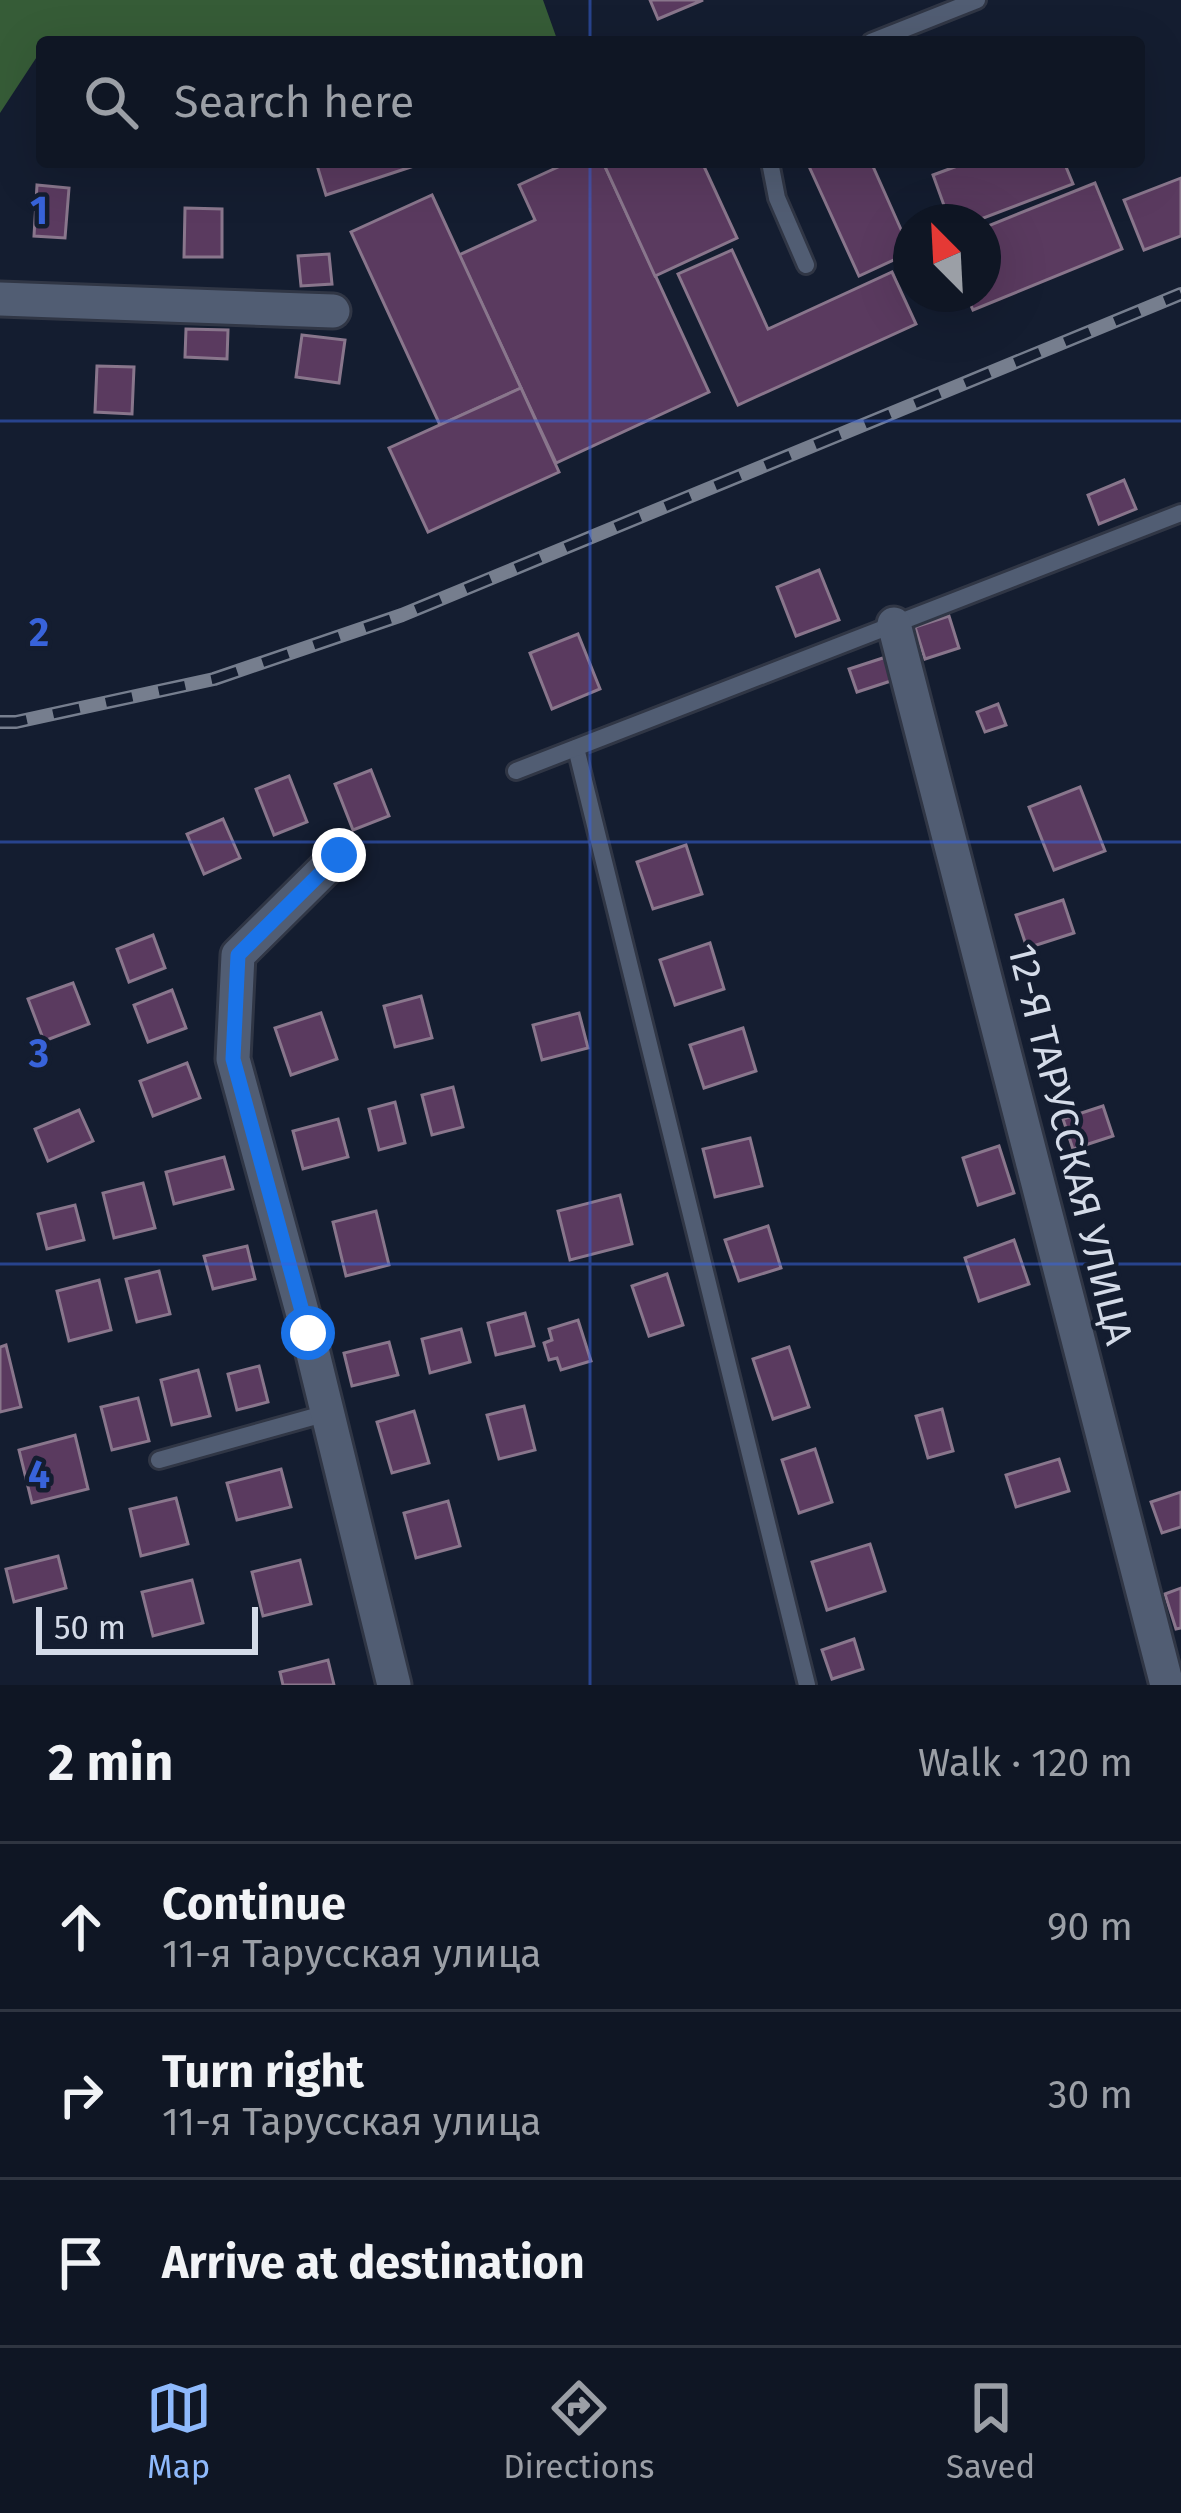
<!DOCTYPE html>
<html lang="en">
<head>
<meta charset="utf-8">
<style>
	body { margin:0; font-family:"Fira Sans",sans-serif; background:#181f2c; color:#f1f3f6 }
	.compass { position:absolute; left:893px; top:204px; width:108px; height:108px; border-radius:50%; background:#0f1624; box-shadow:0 12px 48px #0002; rotate:336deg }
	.scale { position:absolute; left:36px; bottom:30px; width:222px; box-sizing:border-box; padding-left:12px; border:6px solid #d4dbe8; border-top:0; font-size:33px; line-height:42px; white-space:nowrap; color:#d4dbe8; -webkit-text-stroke:9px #141d30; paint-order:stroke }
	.stop { position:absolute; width:36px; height:36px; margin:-27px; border:9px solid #1a73e8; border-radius:50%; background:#fff }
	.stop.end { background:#1a73e8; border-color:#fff; box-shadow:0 3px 12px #0008 }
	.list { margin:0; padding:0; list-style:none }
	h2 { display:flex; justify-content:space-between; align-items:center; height:156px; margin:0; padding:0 48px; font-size:51px }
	h2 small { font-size:39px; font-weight:400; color:#9b9fa6 }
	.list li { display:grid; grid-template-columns:78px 1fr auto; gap:36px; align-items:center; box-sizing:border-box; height:168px; padding:0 48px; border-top:3px solid #2f3541 }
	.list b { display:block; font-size:45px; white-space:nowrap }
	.list p { margin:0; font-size:39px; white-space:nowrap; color:#9b9fa6 }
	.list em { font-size:39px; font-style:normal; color:#9b9fa6 }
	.icon { flex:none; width:66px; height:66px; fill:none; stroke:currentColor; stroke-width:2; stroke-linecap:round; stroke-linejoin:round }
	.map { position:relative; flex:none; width:1181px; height:1685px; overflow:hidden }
	.search { position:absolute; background:#0f1624; box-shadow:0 12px 48px #0002; left:36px; right:36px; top:36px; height:132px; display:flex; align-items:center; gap:30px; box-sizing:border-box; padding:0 42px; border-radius:12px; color:#9b9fa6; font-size:45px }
	.sheet { height:660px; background:#0f1624 }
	nav { display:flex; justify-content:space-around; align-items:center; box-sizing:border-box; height:168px; border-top:3px solid #2f3541; background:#0f1624; font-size:33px; color:#9b9fa6 }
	nav a { display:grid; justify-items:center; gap:6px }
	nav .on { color:#8eb9fc }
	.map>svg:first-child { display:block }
</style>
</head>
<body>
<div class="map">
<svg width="1181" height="1685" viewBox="0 0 1181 1685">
	<rect width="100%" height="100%" fill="#141d30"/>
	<path fill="#365c37" d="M0,0H543L558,42L48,40L42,42V49L0,113Z"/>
	<g fill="#5a3a5f" stroke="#89768c" stroke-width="3">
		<path d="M650,0H703L658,19Z"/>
		<path d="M316,162H426L326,195Z"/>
		<path d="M569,162H603L709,392L556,463L459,255L535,220L519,185Z"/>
		<path d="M603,162H702L737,238L655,276Z"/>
		<path d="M807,162H871L911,252L859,276Z"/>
		<path d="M968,162H1064L1073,184L973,222H950L933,175Z"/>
		<path d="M1181,178V236L1144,250L1124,200Z"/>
		<path d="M1095,183L1122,249L973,310L966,294H983V228Z"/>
		<path d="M37,185L69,188L65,238L34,236Z"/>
		<path d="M432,195L521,388L440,425L351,232Z"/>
		<path d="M185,208L222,209V257H184Z"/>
		<path d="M732,250L768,329L892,272L916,324L738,405L678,274Z"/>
		<path d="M329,254L332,284L301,286L298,256Z"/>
		<path d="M186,329L228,330L227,359L185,357Z"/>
		<path d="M302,335L345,340L339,383L296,377Z"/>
		<path d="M97,366L134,367L132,414L95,412Z"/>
		<path d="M521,388L559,472L428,532L389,448Z"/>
		<path d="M1124,480L1136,509L1099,524L1088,495Z"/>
		<path d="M819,570L839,620L796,636L777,587Z"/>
		<path d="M949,616L959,648L925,659L915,627Z"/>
		<path d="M578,634L600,689L552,709L530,653Z"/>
		<path d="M886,657L894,680L857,692L849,669Z"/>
		<path d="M998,704L1006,725L985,732L977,712Z"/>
		<path d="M371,770L389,816L353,830L335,784Z"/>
		<path d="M289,776L307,822L274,835L256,789Z"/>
		<path d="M1080,787L1105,851L1054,870L1029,807Z"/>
		<path d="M223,819L240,858L204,874L187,834Z"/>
		<path d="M686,845L702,894L653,909L637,862Z"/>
		<path d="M1063,900L1074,933L1027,948L1016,915Z"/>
		<path d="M153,935L165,968L129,982L117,949Z"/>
		<path d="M710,943L724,989L675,1005L660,960Z"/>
		<path d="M73,983L89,1024L44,1041L28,999Z"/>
		<path d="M172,990L186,1028L148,1042L134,1005Z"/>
		<path d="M421,996L432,1038L395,1047L384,1006Z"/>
		<path d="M321,1013L337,1059L291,1075L275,1028Z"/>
		<path d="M579,1013L588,1048L542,1060L533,1025Z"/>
		<path d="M743,1028L756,1071L704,1088L690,1045Z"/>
		<path d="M187,1063L200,1098L153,1116L140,1081Z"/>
		<path d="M453,1087L463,1127L432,1135L422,1095Z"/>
		<path d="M395,1102L405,1143L379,1150L369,1109Z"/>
		<path d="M1103,1106L1113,1136L1073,1149L1063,1119Z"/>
		<path d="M79,1110L93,1141L48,1161L35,1129Z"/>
		<path d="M338,1119L348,1157L303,1169L293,1131Z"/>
		<path d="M750,1138L762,1186L715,1197L703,1149Z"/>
		<path d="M999,1146L1014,1193L978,1205L963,1158Z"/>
		<path d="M224,1157L233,1189L174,1204L166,1172Z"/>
		<path d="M143,1183L155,1228L114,1238L103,1193Z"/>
		<path d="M620,1195L632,1244L570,1260L558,1211Z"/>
		<path d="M75,1205L84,1240L47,1249L38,1214Z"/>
		<path d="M376,1211L389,1265L346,1276L333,1222Z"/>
		<path d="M768,1226L781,1268L739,1281L725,1240Z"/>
		<path d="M1014,1240L1029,1284L979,1301L965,1258Z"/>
		<path d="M247,1246L255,1279L213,1289L204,1256Z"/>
		<path d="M159,1271L170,1314L137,1322L126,1279Z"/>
		<path d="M667,1274L683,1325L649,1336L632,1286Z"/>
		<path d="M99,1280L111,1330L69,1341L57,1291Z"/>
		<path d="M525,1313L534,1346L496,1355L488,1323Z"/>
		<path d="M578,1320L591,1361L561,1370L557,1358L549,1360L544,1343L552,1340L549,1329Z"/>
		<path d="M461,1329L470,1362L430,1373L422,1339Z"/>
		<path d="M389,1342L398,1375L352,1386L344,1353Z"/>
		<path d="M6,1345L21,1407L0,1412V1347Z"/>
		<path d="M789,1347L809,1407L773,1419L753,1359Z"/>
		<path d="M259,1366L268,1402L237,1410L228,1374Z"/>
		<path d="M198,1370L210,1416L172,1425L161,1380Z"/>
		<path d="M138,1398L149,1441L112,1450L101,1407Z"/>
		<path d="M524,1406L535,1450L499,1459L487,1415Z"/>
		<path d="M942,1409L953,1451L928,1458L916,1416Z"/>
		<path d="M414,1411L429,1463L392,1473L377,1422Z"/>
		<path d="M75,1435L88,1489L32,1503L19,1450Z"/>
		<path d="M815,1449L832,1502L799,1513L782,1460Z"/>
		<path d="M1059,1459L1069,1491L1016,1507L1006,1475Z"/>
		<path d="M281,1469L291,1507L237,1520L227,1483Z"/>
		<path d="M1181,1492V1527L1162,1533L1151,1502Z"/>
		<path d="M176,1498L188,1544L141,1556L130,1509Z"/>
		<path d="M448,1501L460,1546L416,1558L404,1513Z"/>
		<path d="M870,1544L885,1591L827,1610L812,1562Z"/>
		<path d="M58,1556L66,1588L14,1602L6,1569Z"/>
		<path d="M300,1560L311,1604L263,1616L252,1572Z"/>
		<path d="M192,1580L203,1623L153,1636L142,1592Z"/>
		<path d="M1181,1588V1628L1176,1629L1165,1594Z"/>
		<path d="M854,1639L863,1669L832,1679L822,1650Z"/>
		<path d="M328,1660L334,1685H283L280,1672Z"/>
	</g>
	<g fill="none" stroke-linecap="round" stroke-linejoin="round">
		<g stroke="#303645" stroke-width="22">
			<g id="lane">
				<path d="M871,42L977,0"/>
				<path d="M770,162L777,198L806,265"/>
				<path d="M576,748L807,1685"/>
				<path d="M516,771L1181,513"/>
				<path d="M159,1460L327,1413"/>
			</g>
		</g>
		<g stroke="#303645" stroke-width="39">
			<g id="street">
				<path d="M0,299L333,311"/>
				<path d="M894,624L1167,1685"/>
				<path d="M339,855L238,955L233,1059L308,1333L394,1685"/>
			</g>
		</g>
		<use href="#lane" stroke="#515d73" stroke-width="16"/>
		<use href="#street" stroke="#515d73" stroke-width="33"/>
		<g stroke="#767e8e" stroke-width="14">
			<path id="rail" d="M0,722H16L214,679L402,615L1181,294"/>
		</g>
		<use href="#rail" stroke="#141d30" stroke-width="9" stroke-dasharray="27" stroke-linecap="butt"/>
	</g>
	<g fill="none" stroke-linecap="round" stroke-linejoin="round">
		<path stroke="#1a73e8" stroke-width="15" d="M308,1333L233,1059L238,955L339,855"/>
	</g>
	<path fill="none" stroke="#3863da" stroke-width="3" stroke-opacity="0.55" d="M590,0V42M590,162V1685M0,421H1181M0,842H1181M0,1264H1181"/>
	<g text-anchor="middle" stroke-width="9" stroke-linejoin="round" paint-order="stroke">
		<g font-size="39" fill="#d4dbe8" stroke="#141d30">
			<text transform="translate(1071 1144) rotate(76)" y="14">12-Я ТАРУССКАЯ УЛИЦА</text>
		</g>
	</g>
	<g font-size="39" text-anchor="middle" font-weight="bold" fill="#3863da" stroke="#141d30" stroke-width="9" stroke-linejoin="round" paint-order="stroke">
		<text x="39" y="224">1</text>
		<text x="39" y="646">2</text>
		<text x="39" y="1067">3</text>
		<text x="39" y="1488">4</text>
	</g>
</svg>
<svg class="compass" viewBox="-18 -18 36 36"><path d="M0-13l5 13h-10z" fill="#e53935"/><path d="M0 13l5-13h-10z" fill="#9b9fa6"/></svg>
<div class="scale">50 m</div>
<div class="stop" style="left:308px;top:1333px"></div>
<div class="stop end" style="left:339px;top:855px"></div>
<div class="search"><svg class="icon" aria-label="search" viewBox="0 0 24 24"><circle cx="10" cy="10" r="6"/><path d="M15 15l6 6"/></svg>Search here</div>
</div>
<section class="sheet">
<h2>2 min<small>Walk · 120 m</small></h2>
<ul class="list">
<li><svg class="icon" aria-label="ahead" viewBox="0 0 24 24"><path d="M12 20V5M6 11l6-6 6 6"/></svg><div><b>Continue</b><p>11-я Тарусская улица</p></div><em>90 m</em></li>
<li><svg class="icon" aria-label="right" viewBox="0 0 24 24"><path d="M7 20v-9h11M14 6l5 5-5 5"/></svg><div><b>Turn right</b><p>11-я Тарусская улица</p></div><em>30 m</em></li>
<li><svg class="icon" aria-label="arrive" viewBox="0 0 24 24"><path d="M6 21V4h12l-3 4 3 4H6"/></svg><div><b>Arrive at destination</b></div></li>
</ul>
</section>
<nav>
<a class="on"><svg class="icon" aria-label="map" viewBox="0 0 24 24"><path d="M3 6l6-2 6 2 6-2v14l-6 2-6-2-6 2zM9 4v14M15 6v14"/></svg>Map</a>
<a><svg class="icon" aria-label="directions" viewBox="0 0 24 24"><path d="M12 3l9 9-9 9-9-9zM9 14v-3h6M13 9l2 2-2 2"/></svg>Directions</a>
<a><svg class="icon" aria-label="saved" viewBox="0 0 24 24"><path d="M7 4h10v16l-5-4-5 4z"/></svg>Saved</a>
</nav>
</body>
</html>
